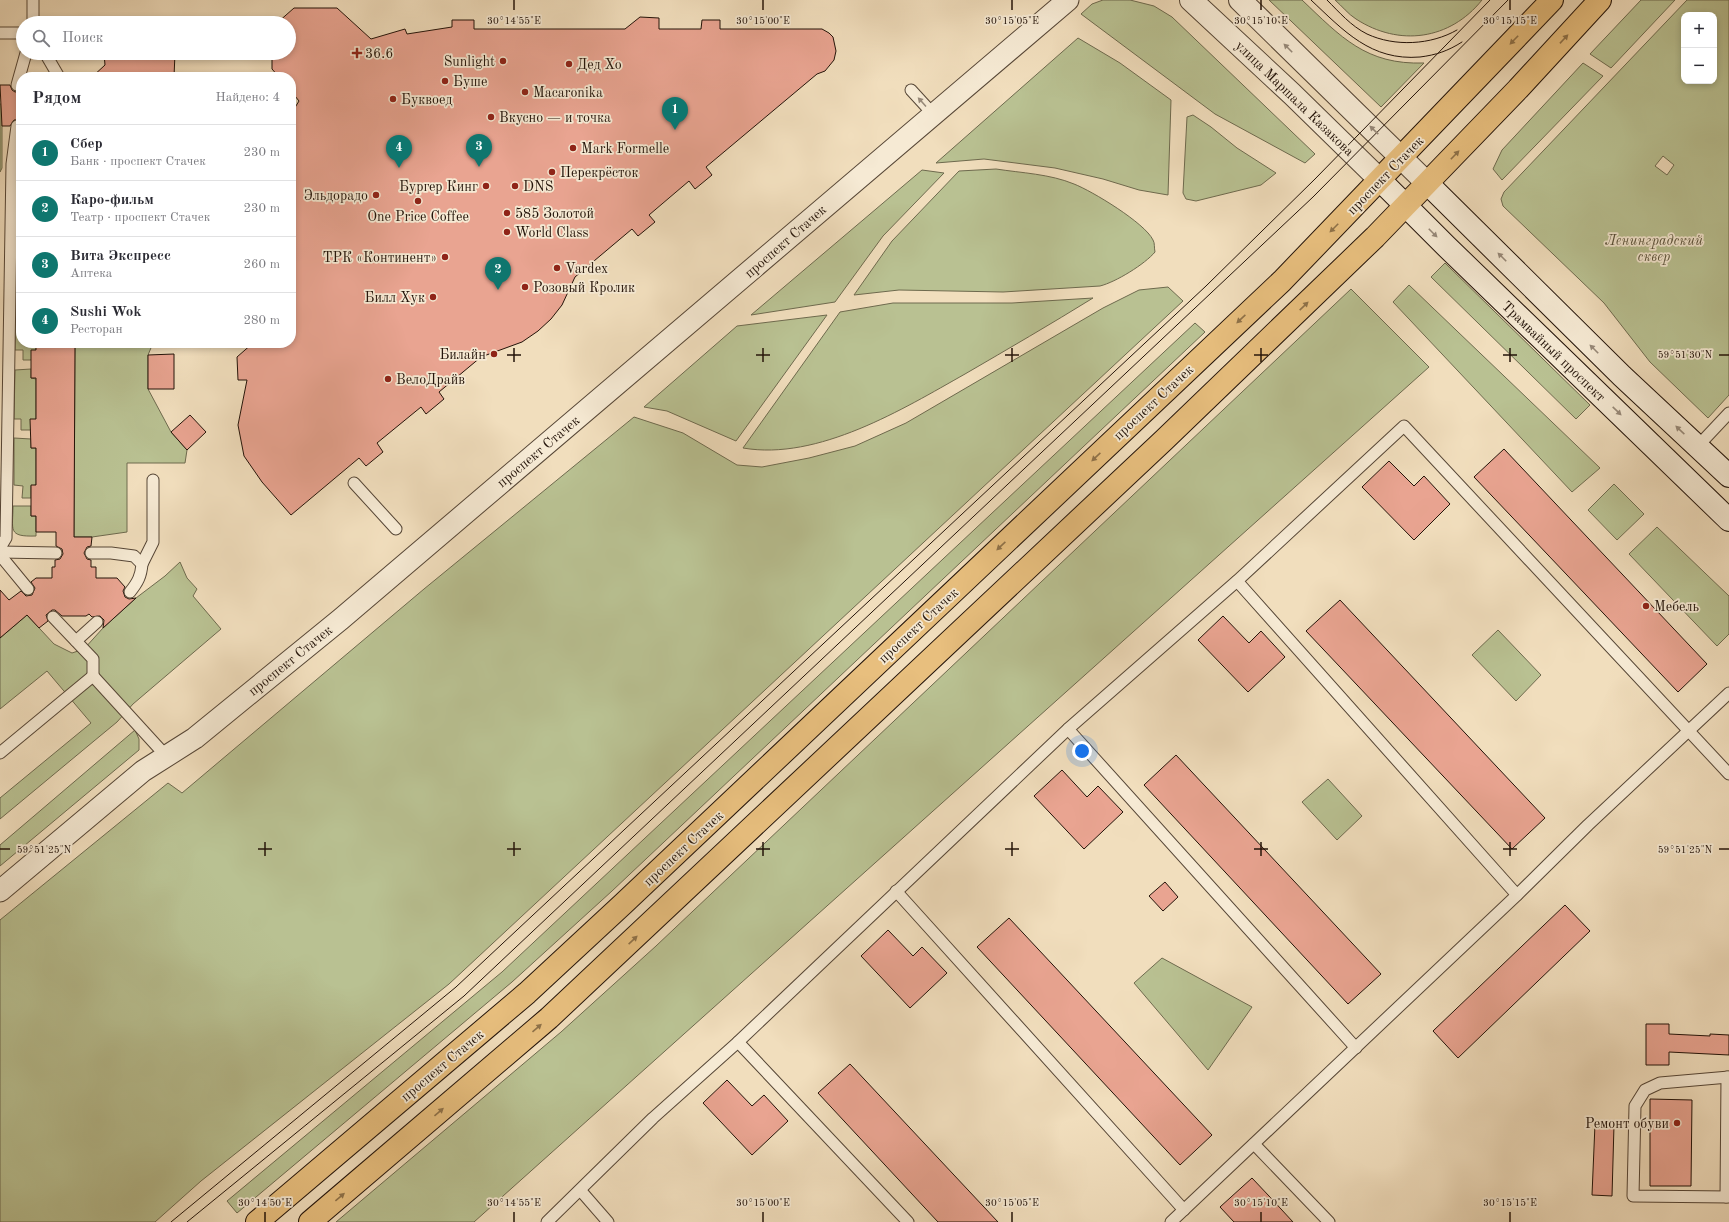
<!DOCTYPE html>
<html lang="ru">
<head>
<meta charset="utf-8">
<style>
	body { margin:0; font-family:"Old Standard TT",serif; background:#f2f2f3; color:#2b2b33 }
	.controls { position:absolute; right:12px; top:12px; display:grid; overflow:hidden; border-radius:8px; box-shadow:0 2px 6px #0003 }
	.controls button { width:36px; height:36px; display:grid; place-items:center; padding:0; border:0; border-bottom:1px solid #e1e1e2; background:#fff; color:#2b2b33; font:20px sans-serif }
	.you { position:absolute; left:1082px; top:751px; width:14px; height:14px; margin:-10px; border:3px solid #fff; border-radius:50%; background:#1a73e8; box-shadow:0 0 0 6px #1a73e833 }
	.badge { display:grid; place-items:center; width:26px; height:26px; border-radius:50%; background:#0f766e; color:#fff; font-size:13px; font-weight:700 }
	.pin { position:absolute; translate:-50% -33px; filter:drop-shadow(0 1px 2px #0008) }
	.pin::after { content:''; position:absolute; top:21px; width:14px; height:12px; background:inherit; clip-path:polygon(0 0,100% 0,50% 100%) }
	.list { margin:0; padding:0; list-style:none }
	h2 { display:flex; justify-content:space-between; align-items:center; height:52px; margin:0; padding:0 16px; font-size:17px }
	h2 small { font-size:13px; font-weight:400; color:#7c7c81 }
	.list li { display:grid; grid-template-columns:26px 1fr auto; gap:12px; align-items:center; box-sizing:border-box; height:56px; padding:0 16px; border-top:1px solid #e1e1e2 }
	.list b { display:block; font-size:15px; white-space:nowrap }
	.list p { margin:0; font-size:13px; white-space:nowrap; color:#7c7c81 }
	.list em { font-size:13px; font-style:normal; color:#7c7c81 }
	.icon { flex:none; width:22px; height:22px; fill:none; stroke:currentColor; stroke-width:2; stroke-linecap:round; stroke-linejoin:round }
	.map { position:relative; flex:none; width:1729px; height:1222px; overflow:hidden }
	.search { position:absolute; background:#fff; box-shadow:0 2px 6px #0003; left:16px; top:16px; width:280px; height:44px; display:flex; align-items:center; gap:10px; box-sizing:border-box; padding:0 14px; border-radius:22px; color:#7c7c81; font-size:15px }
	.panel { position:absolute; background:#fff; box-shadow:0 2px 6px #0003; left:16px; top:72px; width:280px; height:276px; border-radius:16px }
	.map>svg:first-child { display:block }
</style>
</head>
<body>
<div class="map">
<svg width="1729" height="1222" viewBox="0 0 1729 1222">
	<rect width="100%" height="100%" fill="#f1debd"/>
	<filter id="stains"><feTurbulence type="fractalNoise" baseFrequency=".005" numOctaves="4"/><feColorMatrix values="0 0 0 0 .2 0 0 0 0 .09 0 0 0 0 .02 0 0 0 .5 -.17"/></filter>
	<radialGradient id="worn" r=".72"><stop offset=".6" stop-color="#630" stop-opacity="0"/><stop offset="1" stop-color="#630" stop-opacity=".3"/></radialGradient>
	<g fill="#b9c192" stroke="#6e6a4e" fill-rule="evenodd">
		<path d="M1103,0H1130L1154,6L1172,17L1315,154L1305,163L1215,114L1081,14L1092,4Z"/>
		<path d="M1269,0H1302C1341,37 1366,65 1424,63L1381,107Z"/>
		<path d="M1335,0H1482C1450,40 1399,47 1356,19C1348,14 1342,6 1335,0Z"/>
		<path d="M1641,0H1675L1611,68L1590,54Z"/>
		<path d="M1687,0H1729V395L1708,418L1650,362L1604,303L1503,206L1501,199L1504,192ZM1684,15H1714V81H1684ZM1663,156L1674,165L1667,175L1655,166Z"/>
		<path d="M1078,38L1120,63L1171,100L1168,195L1139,190L1103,179L1055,168L984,159L936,163Z"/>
		<path d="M1583,63L1603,76L1502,180L1493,169L1502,150Z"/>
		<path d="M0,104H2V168L0,172Z"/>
		<path d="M1193,115L1211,127L1237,148L1276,173L1261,185L1196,201L1186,199L1183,193L1187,117Z"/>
		<path d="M996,169C1022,173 1050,174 1074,184C1092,191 1145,223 1153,240C1155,243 1154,248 1155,252C1145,264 1116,282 1100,286L1003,292L899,290L854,295L892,241L959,171Z"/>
		<path d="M922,170L944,173L883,236L835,302L751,315Z"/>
		<path d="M21,184V212H16L17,190Z"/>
		<rect x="15" y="231" width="6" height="52"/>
		<path d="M1445,263L1590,405L1576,419L1431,277Z"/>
		<path d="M1409,285L1600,468L1572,492L1393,302Z"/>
		<path d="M1168,287L1183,301L449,984L201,1181L155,1222H0V920L168,783L182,793L424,589L634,417L683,433L737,465L762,467L809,458L855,446L906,423L1103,308L1139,290Z"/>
		<path d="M1351,289L1429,367L474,1222H336L561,1032L656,946Z"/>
		<path d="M1093,298C1051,324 1008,349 965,374C903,409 818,461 743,448L840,312L893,303H1012Z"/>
		<path d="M15,301H21V343H36V350L31,360H23V350H15Z"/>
		<path d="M827,315L736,441L667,411L644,407L737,326Z"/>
		<path d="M1195,323L1205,332L612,891L512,982L237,1213L227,1201L502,972Z"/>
		<path d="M75,343H153L148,355V389L171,432L187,450L185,463H127V532L92,537H74Z"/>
		<path d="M31,369V378L36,379V419L31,430H21V419H14L15,370Z"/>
		<path d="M14,438L31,439V448H36V485L31,486V498H22L23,486L14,485Z"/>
		<path d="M1614,484L1644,514L1617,540L1588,510Z"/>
		<path d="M13,506H31V516H36V536C7,537 13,530 13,506Z"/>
		<path d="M1657,527L1729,596V634L1717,646L1629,554Z"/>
		<path d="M180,562L187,578L197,589L193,596L221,629L133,704L117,722L94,741L0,819V798L91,723L47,671L0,709V638L27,615L54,644L72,653L84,649L103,628L136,598L165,576Z"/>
		<path d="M1498,630L1541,675L1516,701L1472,655Z"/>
		<path d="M135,730L139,739V750L0,866V845Z"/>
		<path d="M1328,779L1362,816L1337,840L1302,802Z"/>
		<path d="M1162,958L1252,1007L1208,1070L1134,983Z"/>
	</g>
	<g fill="#e9a491" stroke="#231309">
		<path d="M294,8H337L371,39L405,29L407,34L452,27V20H474V29H625L640,17L659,18V29H701L702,20H720V29H822L829,33L833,37L836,51L834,60L825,71L817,74L706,167L712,175L695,189L689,181L649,215L655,222L638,236L632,229L575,277L562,305L551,319L538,331L522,342L481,357L439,392L444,399L426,414L421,407L377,443L383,452L366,466L359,458L291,515L262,482L244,456L238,425L247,380H238L237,357L253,343H291V114L299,101L291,91V77H279L272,69V53H289V23H277Z"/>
		<rect x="104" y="18" width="50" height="5"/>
		<path d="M104,53H175L174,77H92L105,65Z"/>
		<path d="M0,85H10L12,90L15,92L21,91V120H14L10,126H2Z"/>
		<path d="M36,343H75L74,537H92L91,546L87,547L84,553L87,559L91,560V567H96V578H117L125,587L123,591L125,597L129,599L136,598L103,628L104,620L100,616L92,617L89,614L86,616H62L55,610H52L46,615L48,621L39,628L27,615L0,638V590L9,600L21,591L26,596L32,595L35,588L31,582L36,578H52V567H55V560L60,559L63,554L62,549L56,546V532H36V516H31V485H36V448H31L30,419H36V378H31V350H36Z"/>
		<path d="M174,354V389H148V355Z"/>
		<path d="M190,415L206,432L187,450L171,432Z"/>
		<path d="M1504,449L1707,664L1678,692L1474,477Z"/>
		<path d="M1389,461L1414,486L1424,476L1450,504L1414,540L1362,487Z"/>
		<path d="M1340,600L1545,818L1512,849L1306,631Z"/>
		<path d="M1223,616L1249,643L1261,631L1285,657L1248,692L1198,640Z"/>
		<path d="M1176,755L1381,974L1348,1004L1144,785Z"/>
		<path d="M1062,770L1087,797L1098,786L1123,812L1084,849L1034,796Z"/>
		<path d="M1165,882L1178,897L1163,911L1149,896Z"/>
		<path d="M1565,905L1590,931L1458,1058L1433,1031Z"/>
		<path d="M1009,918L1212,1135L1180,1165L977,947Z"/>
		<path d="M888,930L913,956L922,947L947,973L910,1008L861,956Z"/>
		<path d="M1646,1024H1669V1034L1710,1036V1034L1729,1035V1055L1669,1052V1065H1646Z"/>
		<path d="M850,1064L998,1222H938L818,1093Z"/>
		<path d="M727,1080L752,1106L764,1095L788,1121L752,1155L703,1103Z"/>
		<path d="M1650,1099L1692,1100L1691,1186H1650Z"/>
		<path d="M1595,1124L1614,1125L1612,1196L1592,1195Z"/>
		<path d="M1252,1178L1269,1196L1293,1222H1234L1220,1207Z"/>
	</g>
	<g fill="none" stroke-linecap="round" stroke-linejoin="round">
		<g stroke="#564636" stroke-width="13">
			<g id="service">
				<path d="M33,0V23"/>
				<path d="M0,33H23"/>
				<path d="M45,53L59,77"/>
				<path d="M17,85L26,53"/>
				<path d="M911,90L933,114"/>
				<path d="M1697,447L1729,413"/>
				<path d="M354,483L396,529"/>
				<path d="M0,548L6,538L12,164L17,126"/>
				<path d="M0,552L56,553"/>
				<path d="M91,553H111L134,556L142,564C141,576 138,582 130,592"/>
				<path d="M0,555L28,589"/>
				<path d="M142,564L153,542V480"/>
				<path d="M1237,581L1517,895"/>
				<path d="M53,617L93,659V676"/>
				<path d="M76,641L97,622"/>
				<path d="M1068,729L1356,1048"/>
				<path d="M0,753L93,676L167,757"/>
				<path d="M896,891L1184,1210"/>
				<path d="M738,1042L908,1222"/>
				<path d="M1729,1077L1660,1083L1645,1090L1635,1106L1633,1196L1729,1197"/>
				<path d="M1254,1144L1329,1222"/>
				<path d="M581,1191L608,1222"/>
				<path d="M1726,1197L1727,1077"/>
				<path d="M547,1222L653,1118L738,1042L1068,729L1237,581L1404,426L1729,774"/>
				<path d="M1171,1222L1517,895L1588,825L1729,693"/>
			</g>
		</g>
		<g stroke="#564636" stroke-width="23">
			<path id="minor" d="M0,891L143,771L195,738L341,619L1068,0"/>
		</g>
		<g stroke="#564636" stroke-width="24">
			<g id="tertiary">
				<path d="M1191,0L1292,94L1380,180"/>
				<path d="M1240,0L1428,184"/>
			</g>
		</g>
		<g stroke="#231309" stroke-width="24">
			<g id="secondary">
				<path d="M1380,180L1446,246L1729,520"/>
				<path d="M1428,184L1622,376L1729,476"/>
			</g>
		</g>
		<g stroke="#231309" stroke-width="24">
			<g id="primary">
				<path d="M257,1222L527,993L623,904L1282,281L1552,0"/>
				<path d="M310,1222L549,1018L1164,440L1375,237L1518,89L1600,0"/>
			</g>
		</g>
		<use href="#service" stroke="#f6ead4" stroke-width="11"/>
		<use href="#minor" stroke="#f6ead4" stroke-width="21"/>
		<use href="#tertiary" stroke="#f6ead4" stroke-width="22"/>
		<use href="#secondary" stroke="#f6ead4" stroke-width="22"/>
		<use href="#primary" stroke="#e8bf7e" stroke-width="22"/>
		<g stroke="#231309" stroke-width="1">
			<path d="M1311,0C1344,31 1371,61 1420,57C1436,55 1448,51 1462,42"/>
			<path d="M1327,0C1339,12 1351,26 1367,34C1395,47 1431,45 1457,30"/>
			<path d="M171,1222L456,987L1206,286L1315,179L1490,0"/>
			<path d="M187,1222L464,996L1313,197L1508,0"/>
		</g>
	</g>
	<defs><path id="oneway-solid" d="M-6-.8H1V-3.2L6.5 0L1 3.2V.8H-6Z"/></defs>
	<g fill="#8f7249">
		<use href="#oneway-solid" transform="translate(1564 39) rotate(-47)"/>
		<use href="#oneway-solid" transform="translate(1514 40) rotate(134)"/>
		<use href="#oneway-solid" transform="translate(1455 155) rotate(-46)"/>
		<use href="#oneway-solid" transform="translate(1334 228) rotate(135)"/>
		<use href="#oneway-solid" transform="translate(1304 306) rotate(-44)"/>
		<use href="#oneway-solid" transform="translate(1241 319) rotate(137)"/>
		<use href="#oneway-solid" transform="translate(1096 457) rotate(137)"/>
		<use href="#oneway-solid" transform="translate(1001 546) rotate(137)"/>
		<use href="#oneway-solid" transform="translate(633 940) rotate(-43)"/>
		<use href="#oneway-solid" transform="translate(537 1028) rotate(-41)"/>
		<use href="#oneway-solid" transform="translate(439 1112) rotate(-41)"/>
		<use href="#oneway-solid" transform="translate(340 1197) rotate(-40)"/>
	</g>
	<g fill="#978979">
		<use href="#oneway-solid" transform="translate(1288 48) rotate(-135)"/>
		<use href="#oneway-solid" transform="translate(922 102) rotate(-132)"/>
		<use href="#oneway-solid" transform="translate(1374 130) rotate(-136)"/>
		<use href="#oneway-solid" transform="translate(1433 233) rotate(45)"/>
		<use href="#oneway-solid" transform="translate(1502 257) rotate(-135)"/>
		<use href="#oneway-solid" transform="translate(1594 349) rotate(-135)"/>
		<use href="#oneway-solid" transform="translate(1617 411) rotate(44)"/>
		<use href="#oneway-solid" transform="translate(1680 430) rotate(-137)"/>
	</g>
	<path fill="none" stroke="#231309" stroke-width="1.5" d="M514,0V10M763,0V10M1012,0V10M1261,0V10M1510,0V10M514,348V362M763,348V362M1012,348V362M1261,348V362M1510,348V362M507,355H521M756,355H770M1005,355H1019M1254,355H1268M1503,355H1517M1719,355H1729M265,842V856M514,842V856M763,842V856M1012,842V856M1261,842V856M1510,842V856M0,849H10M258,849H272M507,849H521M756,849H770M1005,849H1019M1254,849H1268M1503,849H1517M1719,849H1729M265,1212V1222M514,1212V1222M763,1212V1222M1012,1212V1222M1261,1212V1222M1510,1212V1222"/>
	<g fill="#8f2418" stroke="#f6ead4" stroke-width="1.5">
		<path d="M355 47h4v4h4v4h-4v4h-4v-4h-4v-4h4z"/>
		<circle cx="503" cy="61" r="4"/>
		<circle cx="569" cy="64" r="4"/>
		<circle cx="445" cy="81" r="4"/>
		<circle cx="525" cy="92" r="4"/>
		<circle cx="393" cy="99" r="4"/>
		<circle cx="491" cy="117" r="4"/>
		<circle cx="573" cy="148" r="4"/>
		<circle cx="552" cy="172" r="4"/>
		<circle cx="486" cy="186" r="4"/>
		<circle cx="515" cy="186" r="4"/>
		<circle cx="376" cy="195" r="4"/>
		<circle cx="418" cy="201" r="4"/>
		<circle cx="507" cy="213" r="4"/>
		<circle cx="507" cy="232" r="4"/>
		<circle cx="445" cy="257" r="4"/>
		<circle cx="557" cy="268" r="4"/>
		<circle cx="525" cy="287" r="4"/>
		<circle cx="433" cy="297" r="4"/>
		<circle cx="494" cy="354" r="4"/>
		<circle cx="388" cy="379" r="4"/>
		<circle cx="1646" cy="606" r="4"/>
		<circle cx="1677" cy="1123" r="4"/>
	</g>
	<g text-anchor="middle" stroke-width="3.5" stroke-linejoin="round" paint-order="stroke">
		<g font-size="14" fill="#231309" stroke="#f6ead4" text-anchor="start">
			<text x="365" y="58">36.6</text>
			<text x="495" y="66" text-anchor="end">Sunlight</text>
			<text x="577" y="69">Дед Хо</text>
			<text x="453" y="86">Буше</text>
			<text x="533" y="97">Macaronika</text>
			<text x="401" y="104">Буквоед</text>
			<text x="499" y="122">Вкусно — и точка</text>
			<text x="581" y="153">Mark Formelle</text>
			<text x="560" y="177">Перекрёсток</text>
			<text x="478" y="191" text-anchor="end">Бургер Кинг</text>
			<text x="523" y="191">DNS</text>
			<text x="368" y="200" text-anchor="end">Эльдорадо</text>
			<text x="515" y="218">585 Золотой</text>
			<text x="418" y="221" text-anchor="middle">One Price Coffee</text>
			<text x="515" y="237">World Class</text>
			<text x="437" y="262" text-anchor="end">ТРК «Континент»</text>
			<text x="565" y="273">Vardex</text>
			<text x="533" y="292">Розовый Кролик</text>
			<text x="425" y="302" text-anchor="end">Билл Хук</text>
			<text x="486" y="359" text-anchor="end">Билайн</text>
			<text x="396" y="384">ВелоДрайв</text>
			<text x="1654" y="611">Мебель</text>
			<text x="1669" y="1128" text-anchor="end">Ремонт обуви</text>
		</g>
		<g font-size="14" fill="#231309" stroke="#f6ead4">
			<text transform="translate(1295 98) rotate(44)" y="5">улица Маршала Казакова</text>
			<text transform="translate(1385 175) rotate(-46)" y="5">проспект Стачек</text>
			<text transform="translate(785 241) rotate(-41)" y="5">проспект Стачек</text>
			<text transform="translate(1554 351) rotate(44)" y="5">Трамвайный проспект</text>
			<text transform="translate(1153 402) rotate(-43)" y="5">проспект Стачек</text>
			<text transform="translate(538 451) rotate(-40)" y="5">проспект Стачек</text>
			<text transform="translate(918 625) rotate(-43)" y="5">проспект Стачек</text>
			<text transform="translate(290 660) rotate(-39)" y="5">проспект Стачек</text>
			<text transform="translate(683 848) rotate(-43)" y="5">проспект Стачек</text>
			<text transform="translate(442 1065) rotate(-40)" y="5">проспект Стачек</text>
		</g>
		<g font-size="14" font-style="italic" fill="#585039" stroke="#f6ead4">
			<text x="1654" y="245">Ленинградский<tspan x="1654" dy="16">сквер</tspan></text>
		</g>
	</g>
	<g font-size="10" text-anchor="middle" fill="#231309" stroke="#f6ead4" stroke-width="3.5" stroke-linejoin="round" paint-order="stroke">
		<text x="514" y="24">30°14'55"E</text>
		<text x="763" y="24">30°15'00"E</text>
		<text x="1012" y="24">30°15'05"E</text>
		<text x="1261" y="24">30°15'10"E</text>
		<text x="1510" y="24">30°15'15"E</text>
		<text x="1685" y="358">59°51'30"N</text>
		<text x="44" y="853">59°51'25"N</text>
		<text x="1685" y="853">59°51'25"N</text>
		<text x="265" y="1206">30°14'50"E</text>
		<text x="514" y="1206">30°14'55"E</text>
		<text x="763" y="1206">30°15'00"E</text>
		<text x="1012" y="1206">30°15'05"E</text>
		<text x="1261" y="1206">30°15'10"E</text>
		<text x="1510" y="1206">30°15'15"E</text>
	</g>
	<rect width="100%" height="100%" filter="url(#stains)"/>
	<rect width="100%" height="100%" fill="url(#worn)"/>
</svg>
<div class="controls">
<button>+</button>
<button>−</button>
</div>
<div class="you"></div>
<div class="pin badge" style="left:675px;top:130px">1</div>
<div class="pin badge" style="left:498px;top:290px">2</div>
<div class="pin badge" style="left:479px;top:167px">3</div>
<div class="pin badge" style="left:399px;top:168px">4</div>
<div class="search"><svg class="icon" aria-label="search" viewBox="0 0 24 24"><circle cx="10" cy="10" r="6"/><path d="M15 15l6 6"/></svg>Поиск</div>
<section class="panel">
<h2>Рядом<small>Найдено: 4</small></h2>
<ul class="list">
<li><span class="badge">1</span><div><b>Сбер</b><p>Банк · проспект Стачек</p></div><em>230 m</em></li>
<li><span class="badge">2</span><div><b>Каро-фильм</b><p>Театр · проспект Стачек</p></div><em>230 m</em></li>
<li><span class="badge">3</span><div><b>Вита Экспресс</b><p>Аптека</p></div><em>260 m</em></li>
<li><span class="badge">4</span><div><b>Sushi Wok</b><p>Ресторан</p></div><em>280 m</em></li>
</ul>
</section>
</div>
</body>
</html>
